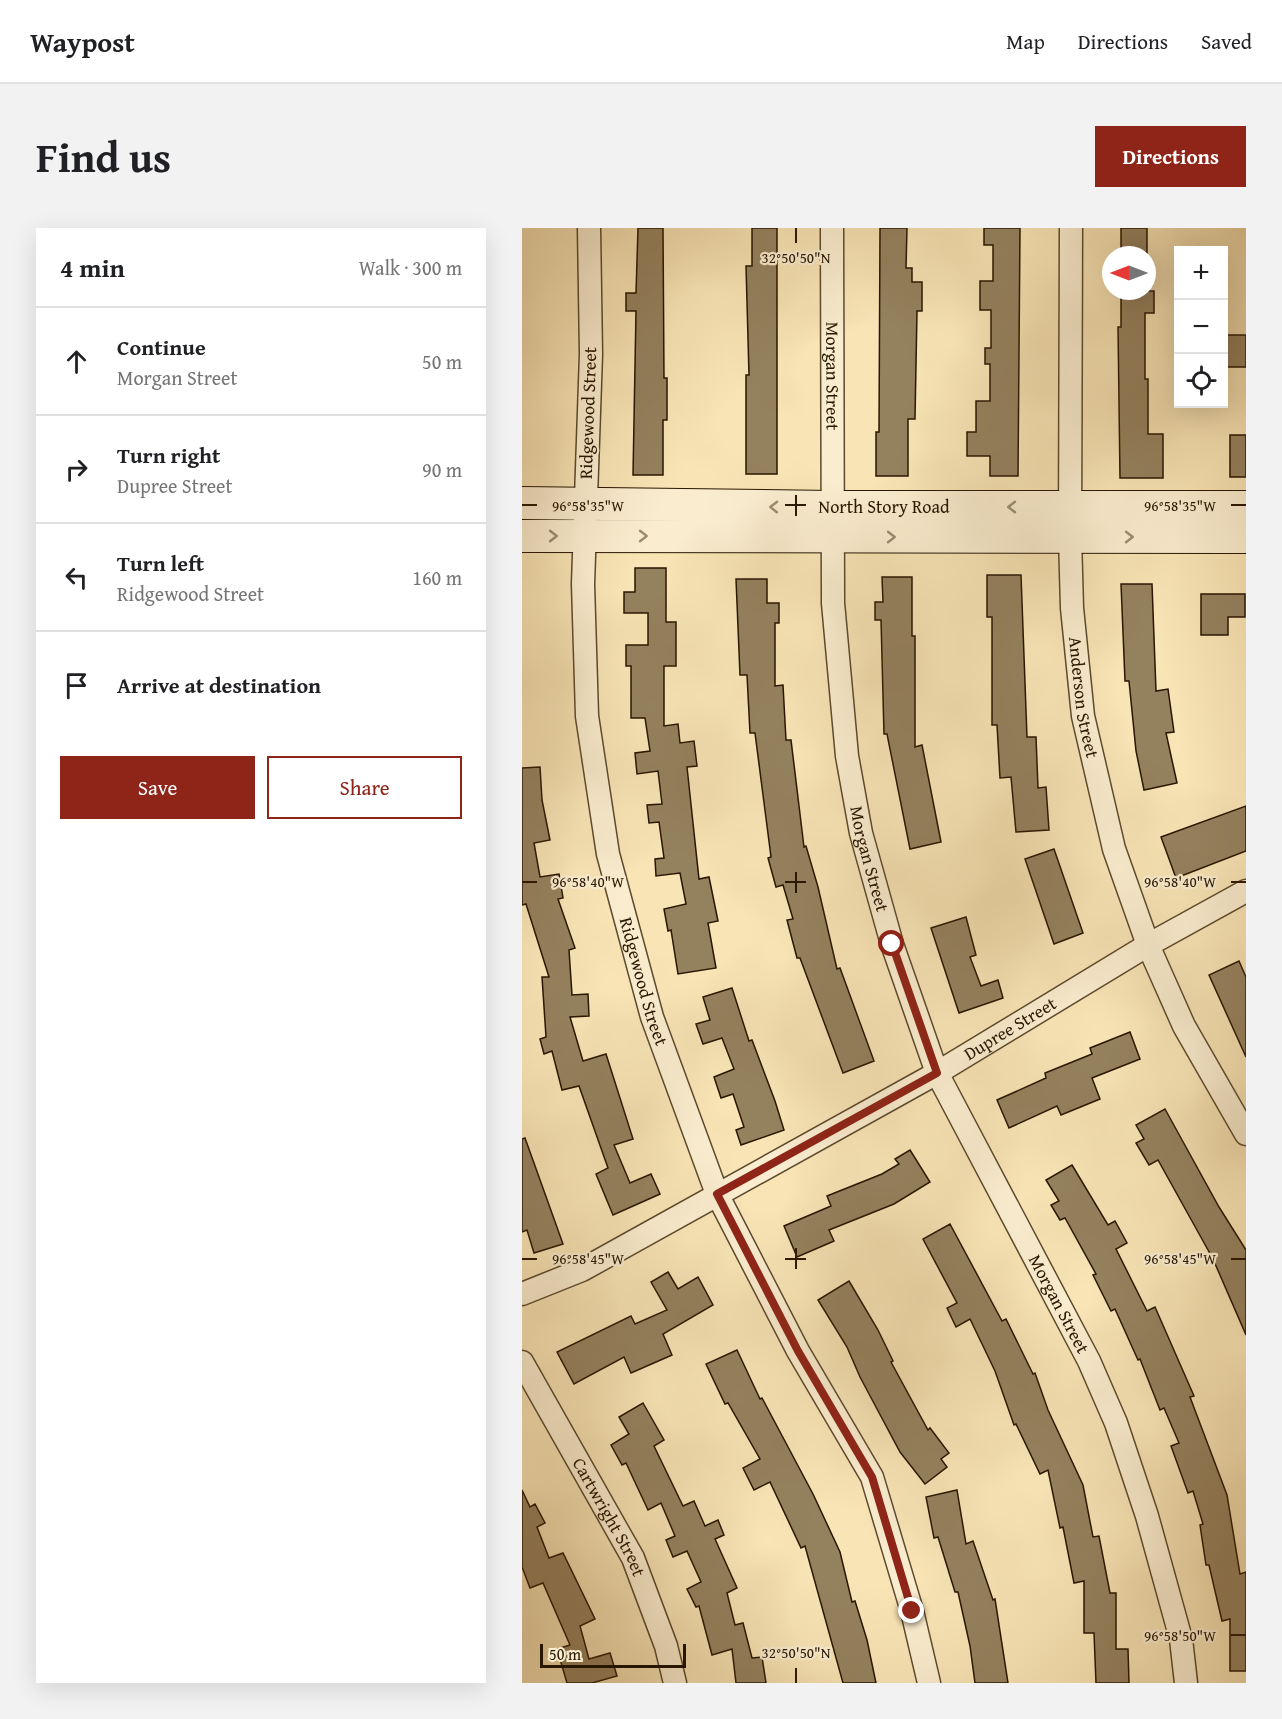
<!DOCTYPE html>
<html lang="en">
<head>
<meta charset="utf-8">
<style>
	body { margin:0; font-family:"Gentium Book Plus",serif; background:#f2f2f2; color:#202124 }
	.controls { position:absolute; right:18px; top:18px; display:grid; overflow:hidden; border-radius:0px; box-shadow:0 6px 24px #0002 }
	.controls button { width:54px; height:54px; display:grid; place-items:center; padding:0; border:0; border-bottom:2px solid #e0e0e0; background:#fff; color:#202124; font:30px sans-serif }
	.compass { position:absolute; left:580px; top:18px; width:54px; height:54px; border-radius:50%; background:#fff; box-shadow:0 6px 24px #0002; rotate:270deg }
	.scale { position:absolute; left:18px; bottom:15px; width:146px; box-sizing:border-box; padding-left:6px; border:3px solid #281600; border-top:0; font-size:16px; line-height:21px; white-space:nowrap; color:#281600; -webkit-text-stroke:4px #faedcf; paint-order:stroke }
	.stop { position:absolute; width:18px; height:18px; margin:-14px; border:4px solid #8f2418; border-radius:50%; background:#fff }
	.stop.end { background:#8f2418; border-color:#fff; box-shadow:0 2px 6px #0008 }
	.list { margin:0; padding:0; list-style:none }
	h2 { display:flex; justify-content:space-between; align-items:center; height:78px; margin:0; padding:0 24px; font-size:26px }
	h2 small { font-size:20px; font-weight:400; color:#757577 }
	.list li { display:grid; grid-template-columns:39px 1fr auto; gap:18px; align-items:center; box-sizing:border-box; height:108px; padding:0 24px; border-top:2px solid #e0e0e0 }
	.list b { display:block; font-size:22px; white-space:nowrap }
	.list p { margin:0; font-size:20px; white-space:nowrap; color:#757577 }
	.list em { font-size:20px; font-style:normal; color:#757577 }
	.actions { display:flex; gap:12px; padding:18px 24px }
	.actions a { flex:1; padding:14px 0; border:2px solid #8f2418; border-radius:0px; text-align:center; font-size:21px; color:#8f2418 }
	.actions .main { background:#8f2418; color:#fff }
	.icon { flex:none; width:33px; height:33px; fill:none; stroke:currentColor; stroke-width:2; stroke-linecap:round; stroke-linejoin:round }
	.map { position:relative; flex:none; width:724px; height:1455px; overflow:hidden; border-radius:0px }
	header { display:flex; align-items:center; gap:36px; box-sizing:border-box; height:84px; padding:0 30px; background:#fff; border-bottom:2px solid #e0e0e0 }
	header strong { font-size:28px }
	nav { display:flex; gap:33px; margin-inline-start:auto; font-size:21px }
	.intro { display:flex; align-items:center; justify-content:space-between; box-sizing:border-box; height:144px; padding:0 36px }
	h1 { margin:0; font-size:42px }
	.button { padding:15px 27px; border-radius:0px; background:#8f2418; color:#fff; font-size:21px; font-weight:700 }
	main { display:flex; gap:36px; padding:0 36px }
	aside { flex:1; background:#fff; border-radius:0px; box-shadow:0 6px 24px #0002 }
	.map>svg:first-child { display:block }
</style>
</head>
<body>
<header>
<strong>Waypost</strong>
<nav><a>Map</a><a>Directions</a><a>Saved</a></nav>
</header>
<div class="intro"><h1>Find us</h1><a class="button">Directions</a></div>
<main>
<aside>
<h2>4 min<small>Walk · 300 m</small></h2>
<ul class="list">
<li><svg class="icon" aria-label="ahead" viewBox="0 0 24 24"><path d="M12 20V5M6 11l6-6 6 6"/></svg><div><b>Continue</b><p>Morgan Street</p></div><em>50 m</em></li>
<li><svg class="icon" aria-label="right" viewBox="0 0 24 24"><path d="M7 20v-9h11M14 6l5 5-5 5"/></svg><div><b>Turn right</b><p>Dupree Street</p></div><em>90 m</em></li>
<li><svg class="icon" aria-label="left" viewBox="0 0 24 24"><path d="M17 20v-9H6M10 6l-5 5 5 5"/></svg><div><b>Turn left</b><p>Ridgewood Street</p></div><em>160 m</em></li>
<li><svg class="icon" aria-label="arrive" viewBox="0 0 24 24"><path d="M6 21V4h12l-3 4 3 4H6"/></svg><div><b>Arrive at destination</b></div></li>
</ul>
<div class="actions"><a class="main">Save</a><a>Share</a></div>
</aside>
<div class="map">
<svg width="724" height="1455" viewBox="0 0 724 1455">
	<rect width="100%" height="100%" fill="#f8e4b5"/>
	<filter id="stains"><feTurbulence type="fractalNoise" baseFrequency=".00333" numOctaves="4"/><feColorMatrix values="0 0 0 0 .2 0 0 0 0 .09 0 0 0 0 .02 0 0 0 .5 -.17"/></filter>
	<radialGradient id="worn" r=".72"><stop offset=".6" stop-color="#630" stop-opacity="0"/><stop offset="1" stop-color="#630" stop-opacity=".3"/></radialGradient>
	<g fill="#94815e" stroke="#281600" stroke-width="1.5">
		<path d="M116,0H141L142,150H145V192H141V247H111L114,83H104V65H114Z"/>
		<path d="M230,0H255V246H224V147H227L224,38H230Z"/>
		<path d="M358,0H385L384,40H390V54H400V83H395L393,191H386V248H354V204H357Z"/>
		<path d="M462,0H498L496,248H468V228H445V204H454V173H468V136H463V120H469V82H458V53H471V17H462Z"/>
		<rect x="599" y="0" width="26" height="27"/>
		<path d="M599,63H632V85H623V151H626V206H641V250H598L596,99H599Z"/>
		<rect x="703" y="107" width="21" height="32"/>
		<rect x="708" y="207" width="16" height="42"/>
		<path d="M113,340H144V394H154V438H142V498L156,496L158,515L172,513L175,538L165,539L177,651L187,649L196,693L186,695L194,740L156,746L149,702L146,703L142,681L164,676L158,645L134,648L133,631L142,630L137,594L127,595L125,577L140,576L136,543L115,546L113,525L128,523L123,490H109V438H104V417H126V385H102V364H113Z"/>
		<path d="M465,347H499L505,509H514L516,560L524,559L527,602L494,604L489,549L478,550L475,497H470V389H465Z"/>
		<path d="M360,349H390V408H393V519L400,517L419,614L388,621L365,506H362L359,392H353V374H361Z"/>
		<path d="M214,351H245V375H257V395H253V458L261,457L264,512H269L282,619L284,618L296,659L315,741L318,740L352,833L321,845L278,730H275L265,692L271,691L261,657L254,659L246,630L249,629L233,505H228L225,447H218Z"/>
		<path d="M599,356H630L634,463L646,461L652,504L644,505L655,555L622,562L614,523L607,453H603Z"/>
		<path d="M679,366H723V389H706V407H679Z"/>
		<path d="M18,539L20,572L28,612L12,615L18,649L37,646L41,670L36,671L53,720L47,722L50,767L66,766L67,788L48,789L61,833L84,826L111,911L92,917L108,955L129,946L138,966L91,987L74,946L86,940L57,858L40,862L30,823L22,826L18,811L24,809L20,749H27L4,676L0,677V540Z"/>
		<path d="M724,578V623L654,650L639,609Z"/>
		<path d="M532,621L561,705L532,716L503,631Z"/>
		<path d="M444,689L454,727L448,729L459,758L476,752L481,770L437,785L409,700Z"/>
		<path d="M717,733L724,749V829L687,747Z"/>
		<path d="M210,760L227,813L230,812L253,873L262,902L219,917L214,902L222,899L211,866L199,870L192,849L212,841L200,810L181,816L174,796L188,792L181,769Z"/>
		<path d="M608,804L618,831L570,850L578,871L539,887L535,878L487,900L475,872L524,850L523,845L570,826L568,820Z"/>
		<path d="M643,881L697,979L724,1022V1107L691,1031L636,932L627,937L614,915L622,911L614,897Z"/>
		<path d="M3,910L41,1016L12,1025L5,1002L0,1004V911Z"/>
		<path d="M388,922L408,954L372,976L307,1002L312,1013L275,1029L262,998L309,978L305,968L360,946L377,936L373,931Z"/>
		<path d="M550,937L586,997L593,993L605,1015L594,1021L625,1083L633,1079L672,1168L668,1169L705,1267L718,1346L724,1344V1443H708V1391L700,1393L687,1337H684L678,1297L681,1296L671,1263L666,1265L649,1218L657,1215L642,1180L638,1182L618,1131L616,1132L593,1081L589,1083L571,1047L574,1046L543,990L538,992L529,977L537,973L524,952Z"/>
		<path d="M428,996L480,1093L484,1091L511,1146L513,1145L526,1182L561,1257L571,1309L577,1308L588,1365H594V1421H606L607,1455H574L572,1405H562V1353L552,1355L541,1299L538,1300L526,1242L518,1246L494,1196L492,1197L473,1143L448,1091L434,1099L425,1080L435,1075L401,1011Z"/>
		<path d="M146,1044L156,1061L176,1049L191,1077L141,1106L150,1127L109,1145L102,1129L52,1156L35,1124L109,1088L113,1096L145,1082L129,1054Z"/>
		<path d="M327,1053L356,1102L371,1133L369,1134L406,1202L408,1200L427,1225L419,1231L425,1239L403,1256L378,1224L338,1149L325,1119L296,1072Z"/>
		<path d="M215,1122L238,1171L240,1170L291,1266L318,1324L330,1374L333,1373L345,1412L354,1455H321L283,1318L279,1320L248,1254L232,1262L221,1240L238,1231L206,1175L203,1176L184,1136Z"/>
		<path d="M121,1175L142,1212L132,1218L161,1278L172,1273L183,1298L196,1292L202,1307L193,1311L215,1360L205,1365L213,1397L221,1395L230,1430L240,1429L244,1455H214L210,1421L190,1427L177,1378L174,1379L165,1361L179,1354L165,1323L151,1329L144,1312L153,1308L139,1275L126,1282L104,1235L100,1237L89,1217L107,1206L97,1189Z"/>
		<path d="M0,1262L8,1279L13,1276L23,1295L15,1299L27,1330L41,1325L73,1391L58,1398L67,1431L88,1425L95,1448L70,1455H45L35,1421L48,1417L21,1355L8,1360L0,1339Z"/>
		<path d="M435,1262L444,1316L451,1313L471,1372L473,1371L486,1455H453L448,1418L436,1364H433L416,1309L412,1310L404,1269Z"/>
	</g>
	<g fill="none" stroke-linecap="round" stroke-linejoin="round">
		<g stroke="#5c4a2d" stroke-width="25">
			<g id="minor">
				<path id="s1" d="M67,0L69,126L61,356L65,488L86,626L130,789L195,966L276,1123L350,1249L390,1383L407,1455"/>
				<path id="s2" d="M310,0L311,375L325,528L339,605L370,716L415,845L567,1133L594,1195L625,1288L659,1411L664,1455"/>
				<path id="s3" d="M549,0L548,309L550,380L561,488L592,621L626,717L662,798L724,906"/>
				<path id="s4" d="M0,1066L60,1042L415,845L626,717L724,663"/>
				<path id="s5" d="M0,1134L111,1330L144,1418L153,1455"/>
			</g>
		</g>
		<g stroke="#281600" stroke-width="34">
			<g id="secondary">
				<path id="s6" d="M0,275L311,279H724"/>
				<path d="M0,308L724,309"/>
			</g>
		</g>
		<use href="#minor" stroke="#faedcf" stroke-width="22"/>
		<use href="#secondary" stroke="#faedcf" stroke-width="32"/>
	</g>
	<defs><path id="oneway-chevron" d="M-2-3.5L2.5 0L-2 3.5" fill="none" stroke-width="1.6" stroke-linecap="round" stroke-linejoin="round" transform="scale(1.5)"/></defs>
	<g stroke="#9c8c72">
		<use href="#oneway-chevron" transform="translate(252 279) rotate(-179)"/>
		<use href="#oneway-chevron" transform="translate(490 279) rotate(180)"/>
		<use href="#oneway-chevron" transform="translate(31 308)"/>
		<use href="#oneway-chevron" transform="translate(121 308)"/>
		<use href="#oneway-chevron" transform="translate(369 309)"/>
		<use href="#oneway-chevron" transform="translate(607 309)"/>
	</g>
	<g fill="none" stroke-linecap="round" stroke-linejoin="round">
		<path stroke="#8f2418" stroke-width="8" d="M370,716L415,845L195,966L276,1123L350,1249L390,1383"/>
	</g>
	<path fill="none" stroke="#281600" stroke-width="2" d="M274,0V15M274,267V288M0,277H15M263,277H284M709,277H724M274,644V665M0,654H15M263,654H284M709,654H724M274,1020V1041M0,1031H15M263,1031H284M709,1031H724M709,1407H724M274,1440V1455"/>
	<g text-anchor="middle" stroke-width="4.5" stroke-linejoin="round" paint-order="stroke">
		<g font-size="18" fill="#281600" stroke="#faedcf">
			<text dy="6" stroke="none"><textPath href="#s2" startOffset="148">Morgan Street</textPath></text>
			<text transform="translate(66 185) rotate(-88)" y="6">Ridgewood Street</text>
			<text dy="6" stroke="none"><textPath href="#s6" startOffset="362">North Story Road</textPath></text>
			<text dy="6" stroke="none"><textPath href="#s3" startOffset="470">Anderson Street</textPath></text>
			<text dy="6" stroke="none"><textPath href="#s2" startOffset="634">Morgan Street</textPath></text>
			<text dy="6" stroke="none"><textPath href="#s1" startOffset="760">Ridgewood Street</textPath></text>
			<text dy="6" stroke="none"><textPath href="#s4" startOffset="556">Dupree Street</textPath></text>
			<text dy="6" stroke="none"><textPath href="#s2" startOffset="1120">Morgan Street</textPath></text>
			<text dy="6" stroke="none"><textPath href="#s5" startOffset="178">Cartwright Street</textPath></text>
		</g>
	</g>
	<g font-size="15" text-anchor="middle" fill="#281600" stroke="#faedcf" stroke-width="4.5" stroke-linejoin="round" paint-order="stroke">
		<text x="274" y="35">32°50'50"N</text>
		<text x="658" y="283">96°58'35"W</text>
		<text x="66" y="283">96°58'35"W</text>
		<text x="658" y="659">96°58'40"W</text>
		<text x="66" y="659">96°58'40"W</text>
		<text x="66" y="1036">96°58'45"W</text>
		<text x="658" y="1036">96°58'45"W</text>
		<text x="658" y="1413">96°58'50"W</text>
		<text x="274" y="1430">32°50'50"N</text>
	</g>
	<rect width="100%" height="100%" filter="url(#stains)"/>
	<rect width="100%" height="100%" fill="url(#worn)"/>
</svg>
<div class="controls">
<button>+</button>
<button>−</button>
<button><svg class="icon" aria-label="locate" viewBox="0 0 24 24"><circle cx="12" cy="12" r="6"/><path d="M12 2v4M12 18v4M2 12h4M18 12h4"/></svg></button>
</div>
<svg class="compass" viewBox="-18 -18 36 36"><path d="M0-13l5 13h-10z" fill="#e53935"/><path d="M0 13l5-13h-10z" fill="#757577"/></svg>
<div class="scale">50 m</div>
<div class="stop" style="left:370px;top:716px"></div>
<div class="stop end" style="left:390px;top:1383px"></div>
</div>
</main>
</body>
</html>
